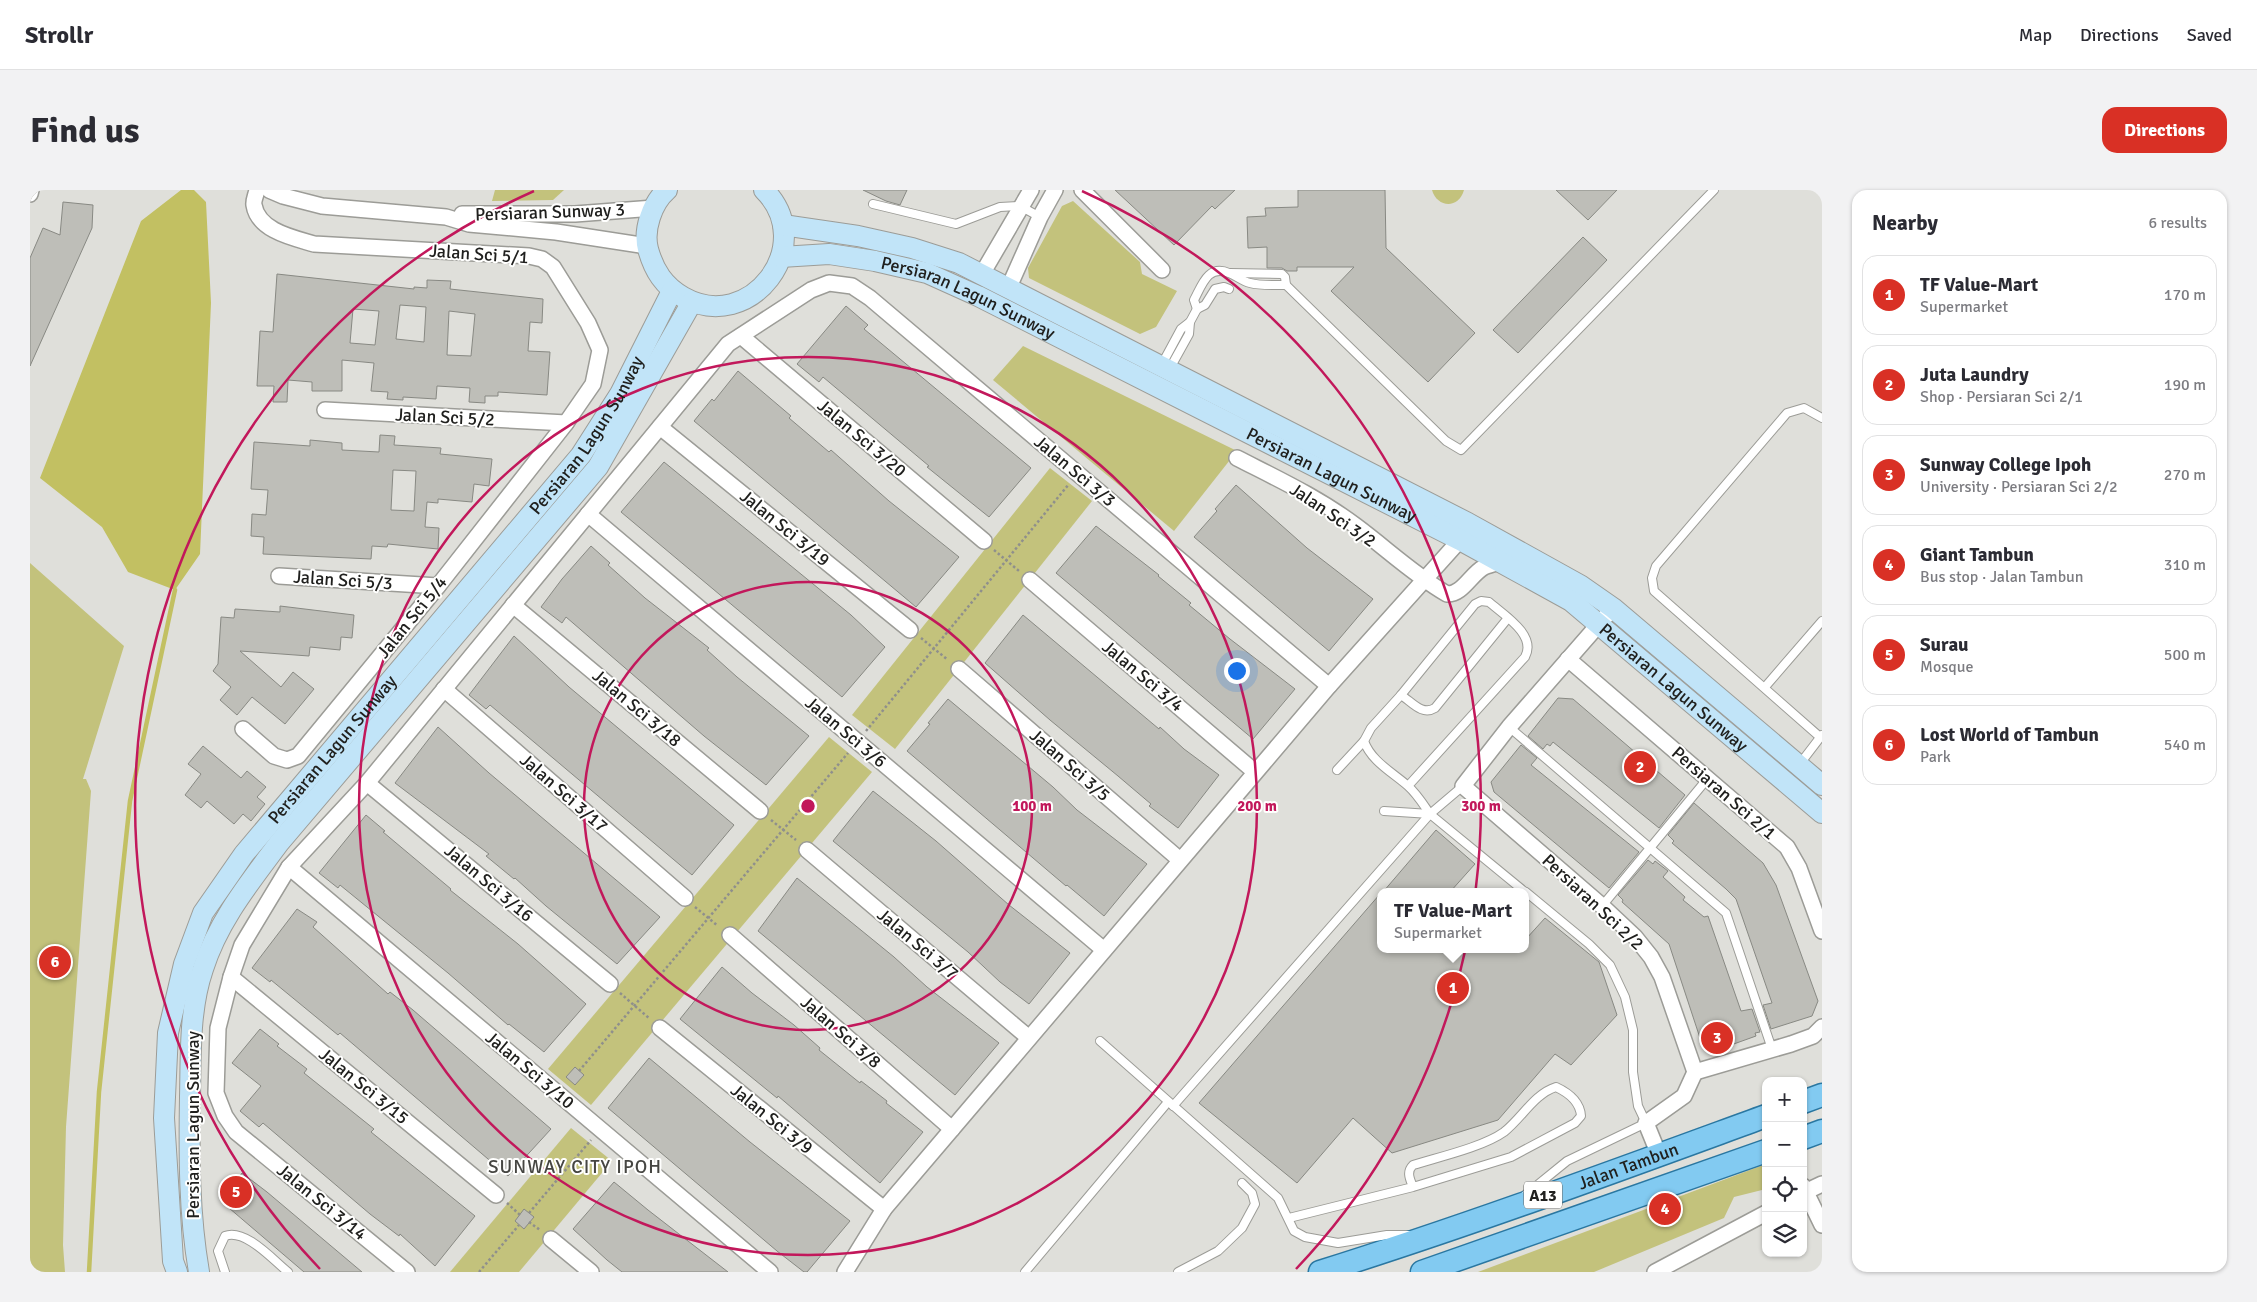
<!DOCTYPE html>
<html lang="en">
<head>
<meta charset="utf-8">
<style>
	body { margin:0; font-family:Signika,sans-serif; background:#f2f2f3; color:#2b2b33 }
	.controls { position:absolute; right:15px; bottom:15px; display:grid; overflow:hidden; border-radius:10px; box-shadow:0 1px 4px #0004 }
	.controls button { width:45px; height:45px; display:grid; place-items:center; padding:0; border:0; border-bottom:1px solid #e1e1e2; background:#fff; color:#2b2b33; font:25px sans-serif }
	.you { position:absolute; left:1206px; top:480px; width:18px; height:18px; margin:-12px; border:4px solid #fff; border-radius:50%; background:#1a73e8; box-shadow:0 0 0 8px #1a73e833 }
	.badge { display:grid; place-items:center; width:32px; height:32px; border-radius:50%; background:#d93025; color:#fff; font-size:16px; font-weight:700 }
	.pin { position:absolute; translate:-50% -50%; border:2px solid #fff; box-shadow:0 1px 5px #0006 }
	.popup { position:absolute; left:1347px; top:698px; width:152px; height:65px; box-sizing:border-box; display:grid; place-content:center; border-radius:10px; background:#fff; filter:drop-shadow(0 1px 4px #0005); font-size:16px; white-space:nowrap; color:#7c7c81 }
	.popup b { font-size:19px; color:#2b2b33 }
	.popup::after { content:''; position:absolute; left:50%; top:100%; margin-left:-10px; border:10px solid transparent; border-top-color:#fff }
	.list { margin:0; padding:0; list-style:none }
	h2 { display:flex; justify-content:space-between; align-items:center; height:65px; margin:0; padding:0 20px; font-size:21px }
	h2 small { font-size:16px; font-weight:400; color:#7c7c81 }
	.list li { display:grid; grid-template-columns:32px 1fr auto; gap:15px; align-items:center; box-sizing:border-box; height:80px; margin:0 10px 10px; padding:0 10px; border:1px solid #e1e1e2; border-radius:15px }
	.list b { display:block; font-size:19px; white-space:nowrap }
	.list p { margin:0; font-size:16px; white-space:nowrap; color:#7c7c81 }
	.list em { font-size:16px; font-style:normal; color:#7c7c81 }
	.icon { flex:none; width:28px; height:28px; fill:none; stroke:currentColor; stroke-width:2; stroke-linecap:round; stroke-linejoin:round }
	.map { position:relative; flex:none; width:1792px; height:1082px; overflow:hidden; border-radius:15px }
	header { display:flex; align-items:center; gap:30px; box-sizing:border-box; height:70px; padding:0 25px; background:#fff; border-bottom:1px solid #e1e1e2 }
	header strong { font-size:24px }
	nav { display:flex; gap:28px; margin-inline-start:auto; font-size:18px }
	.intro { display:flex; align-items:center; justify-content:space-between; box-sizing:border-box; height:120px; padding:0 30px }
	h1 { margin:0; font-size:35px }
	.button { padding:12px 22px; border-radius:15px; background:#d93025; color:#fff; font-size:18px; font-weight:700 }
	main { display:flex; gap:30px; padding:0 30px }
	aside { flex:1; background:#fff; border-radius:15px; box-shadow:0 1px 4px #0004 }
	.map>svg:first-child { display:block }
</style>
</head>
<body>
<header>
<strong>Strollr</strong>
<nav><a>Map</a><a>Directions</a><a>Saved</a></nav>
</header>
<div class="intro"><h1>Find us</h1><a class="button">Directions</a></div>
<main>
<div class="map">
<svg width="1792" height="1082" viewBox="0 0 1792 1082">
	<rect width="100%" height="100%" fill="#dfdfda"/>
	<g fill="#c3c27c">
		<path d="M465,0H534L523,10L462,11Z"/>
		<path d="M1402,0H1434C1429,19 1407,18 1402,0Z"/>
		<path d="M1043,11L1110,72L1112,84L1147,101L1126,137L1110,144L999,88L998,78L1032,16Z"/>
		<path d="M993,156L1207,261L1144,341L963,190Z"/>
		<path d="M1020,278L1062,311L865,559L822,525Z"/>
		<path d="M0,373L94,456L53,589H56L61,601L36,937L33,1055L35,1082H0Z"/>
		<path d="M799,547L842,582L561,915L518,879Z"/>
		<path d="M541,938L582,971L489,1082H420Z"/>
		<path d="M1736,974V999L1704,1007L1694,1028L1564,1082H1448Z"/>
	</g>
	<path fill="#c2c062" d="M151,0H164L176,12L181,113L170,364L145,400L98,382L72,337L10,288L111,31Z"/>
	<g fill="none" stroke-linecap="round" stroke-linejoin="round">
		<path stroke="#c2c062" stroke-width="4.5" d="M59,1082L69,902L100,611L145,400"/>
	</g>
	<g fill="#bebeb8" stroke="#888983" fill-rule="evenodd">
		<path d="M833,0H877L870,15L856,11Z"/>
		<path d="M1085,0H1205L1185,19L1182,16L1144,55Z"/>
		<path d="M1268,0H1355L1356,58L1445,143L1398,192L1301,101L1324,77H1267V81H1257L1252,78H1237V57L1218,58L1217,27L1236,26L1235,18L1268,17Z"/>
		<path d="M1526,0H1587L1558,30Z"/>
		<path d="M33,12L63,15L62,38L0,176V68L13,38L30,45Z"/>
		<path d="M1553,47L1577,70L1488,163L1463,140Z"/>
		<path d="M247,84L384,99V97L397,98V90L421,91L420,99L513,109L512,133L500,132L498,161L520,162L517,205L468,202V206H455V213L439,212L440,198L407,196L406,209L373,207V210L357,209L358,202L341,201L344,173L312,170V201H282V192L258,190L257,212H243L244,196H227L230,141L243,142ZM370,115L396,117L394,152L366,149ZM323,119L349,121L345,155L320,153ZM419,121L445,124L441,166L417,165Z"/>
		<path d="M816,116L838,135L834,139L1001,278L959,327L897,277L899,276L793,187L789,192L767,174Z"/>
		<path d="M708,181L761,226L759,228L799,262L801,260L859,311L929,367L886,417L664,231L682,209L684,211Z"/>
		<path d="M350,245L365,246L364,255L411,258L410,264L462,269L459,296L444,294L442,312L408,309V313L397,312L395,337L409,338L408,359L358,354L357,357L342,356L341,369L233,364L234,347L221,346L222,324L236,325L238,300L221,299L224,252L280,256V250L312,253V260L349,262ZM363,280L386,281L384,321L361,320Z"/>
		<path d="M634,272L821,425L855,457L812,507L591,322Z"/>
		<path d="M1206,295L1277,358L1343,409L1299,461L1164,347L1187,321L1185,319Z"/>
		<path d="M1066,336L1129,385L1128,386L1161,413L1159,415L1200,449L1265,499L1223,549L1026,383Z"/>
		<path d="M561,356L580,373L578,375L615,408L679,458L677,460L707,487L779,546L736,595L674,546L536,427L532,433L511,417L532,389Z"/>
		<path d="M250,416L324,425L322,448L311,447L310,460L280,457L279,466L210,461L251,497L263,482L284,499L255,534L222,507L207,525L190,510L201,497L183,481L188,474L191,427L204,428L205,419L250,422Z"/>
		<path d="M993,425L1129,539L1130,537L1154,559L1189,585L1148,638L1119,616L1121,614L1088,586L1020,530L955,473Z"/>
		<path d="M484,446L539,497L704,635L662,685L460,515L456,519L439,505Z"/>
		<path d="M1528,508L1543,509L1655,605L1629,638L1523,552L1520,556L1517,554L1513,559L1498,546Z"/>
		<path d="M918,509L1023,597L1047,620L1117,674L1074,726L1037,695L1036,696L877,561L900,534L898,533Z"/>
		<path d="M408,537L459,583L630,727L587,774L516,716L485,688L484,689L456,666L459,664L365,593Z"/>
		<path d="M1491,555L1507,568L1501,575L1609,662L1579,698L1464,602L1461,592Z"/>
		<path d="M173,556L211,588L217,581L236,597L227,607L235,614L221,631L213,624L204,634L177,611L171,618L155,605L171,584L158,574Z"/>
		<path d="M843,601L906,651L979,715L1040,763L999,814L970,792L938,762L803,651Z"/>
		<path d="M1664,613L1733,673L1746,695L1788,811L1782,826L1741,839L1733,815L1742,813L1706,709L1696,699L1642,653L1644,651L1638,645Z"/>
		<path d="M336,625L355,641L353,642L421,699L420,700L488,754L556,814L514,862L479,834L478,835L418,783L310,695L308,698L289,683Z"/>
		<path d="M1406,640L1445,674L1420,702H1353Z"/>
		<path d="M1618,670L1623,674L1625,671L1638,681L1633,687L1655,707L1653,710L1674,727L1678,726L1711,821L1722,819L1730,842L1725,843L1726,846L1687,860L1672,854L1639,754L1592,712L1593,710L1588,705Z"/>
		<path d="M767,688L864,767L897,797L969,853L925,905L728,741Z"/>
		<path d="M1350,704V759H1496V749L1515,728L1569,772L1587,825L1541,875L1525,864L1468,930L1362,963L1323,928L1267,993L1169,913Z"/>
		<path d="M267,719L287,732L283,737L358,804L360,802L383,820L521,939L478,986L310,843L308,845L241,790L240,792L222,778Z"/>
		<path d="M692,777L722,803L764,835L790,858L789,860L830,893L831,891L857,911L856,913L893,942L850,993L748,906L747,908L650,829Z"/>
		<path d="M230,839L249,854L247,856L277,879L274,883L344,939L341,942L445,1026L405,1076L370,1044L369,1046L340,1024L233,933L229,937L210,921L231,896L202,873Z"/>
		<path d="M619,868L720,952L820,1031L777,1082H774L747,1061L578,918Z"/>
		<path d="M545,877L554,885L545,895L536,887Z"/>
		<path d="M212,983L237,1002L332,1082H274L192,1012L197,1005L192,1001L205,985L208,988Z"/>
		<path d="M584,992L618,1020L698,1082H592L577,1070L543,1039Z"/>
		<path d="M494,1019L504,1027L494,1039L485,1031Z"/>
	</g>
	<g fill="none" stroke-linecap="round" stroke-linejoin="round">
		<g stroke="#9c9c97" stroke-width="10">
			<g id="service">
				<path d="M843,14L926,34L970,17L990,16L1010,27"/>
				<path d="M1200,83L1252,84L1255,87L1256,95L1416,251L1431,260L1684,0"/>
				<path d="M1167,119L1164,110C1172,95 1178,74 1199,83C1207,86 1212,91 1220,93C1231,96 1245,95 1256,95"/>
				<path d="M1131,176L1151,139L1160,132L1167,119L1175,115L1185,99L1194,97L1199,99"/>
				<path d="M1139,180L1159,144L1160,132"/>
				<path d="M1735,497L1792,431"/>
				<path d="M1371,505C1382,512 1392,526 1405,518L1478,428"/>
				<path d="M1479,537L1696,723L1742,859"/>
				<path d="M1790,547L1624,401L1622,388L1626,376L1757,223L1774,218L1792,228"/>
				<path d="M1769,575L1792,545"/>
				<path d="M1307,580L1334,551"/>
				<path d="M1378,596L1495,467C1507,445 1474,425 1459,412L1451,411L1445,414L1371,505L1341,538L1334,551C1341,571 1362,582 1378,596C1387,604 1393,614 1400,624L1495,702"/>
				<path d="M1354,621L1400,624"/>
				<path d="M1572,716L1678,588"/>
				<path d="M1070,851L1248,1008L1264,1041L1275,1047L1308,1053L1357,1045H1378"/>
				<path d="M1143,916L1400,624L1433,596"/>
				<path d="M1495,1005L1537,971L1616,933L1608,916L1603,882V840L1595,807L1580,775L1559,754L1496,702"/>
				<path d="M1259,1028L1383,997L1481,967L1545,933L1551,926C1550,912 1539,903 1526,897C1504,904 1492,928 1474,942C1453,957 1409,967 1383,975C1376,982 1380,989 1383,997"/>
				<path d="M195,1082L188,1061L195,1046C215,1038 243,1070 258,1082"/>
				<path d="M995,1082L1138,912"/>
				<path d="M1148,1082L1188,1061L1212,1038L1225,1014L1222,1003L1212,993"/>
			</g>
		</g>
		<g stroke="#9c9c97" stroke-width="18">
			<g id="minor">
				<path d="M239,0L253,6L292,16L416,27L439,34L526,42L617,56"/>
				<path d="M1052,0L1132,80"/>
				<path d="M0,4L1,0"/>
				<path d="M432,24H545L624,18"/>
				<path d="M952,84L1001,0"/>
				<path d="M979,97L1010,27L1025,0"/>
				<path d="M711,146L954,351"/>
				<path d="M295,220L536,233"/>
				<path d="M630,237L880,440"/>
				<path d="M1207,268C1248,289 1289,308 1326,336C1357,359 1384,385 1417,404C1432,405 1441,384 1454,377C1458,375 1464,374 1469,372"/>
				<path d="M558,324L1074,760"/>
				<path d="M249,386L408,396"/>
				<path d="M1000,390L1225,582"/>
				<path d="M483,415L730,621"/>
				<path d="M1583,418L1479,537L1433,596L1572,716L1605,747L1621,767L1632,787L1665,882"/>
				<path d="M1538,469L1757,657L1769,678L1792,741"/>
				<path d="M929,479L1150,670"/>
				<path d="M414,499L655,708"/>
				<path d="M213,539L244,566L257,570L268,566L408,396L536,233L563,194L570,160L558,133L523,77L512,69L499,66L284,54C264,48 228,41 224,15C223,11 226,5 227,0"/>
				<path d="M337,593L580,794"/>
				<path d="M777,660L999,848"/>
				<path d="M259,677L740,1082"/>
				<path d="M700,745L922,939"/>
				<path d="M201,787L466,1005"/>
				<path d="M630,838L854,1019"/>
				<path d="M1665,882L1761,854L1783,846L1792,837"/>
				<path d="M1629,965L1616,933L1654,906L1665,882"/>
				<path d="M1773,996L1792,1035"/>
				<path d="M1773,1003L1792,994"/>
				<path d="M521,1049L561,1082"/>
				<path d="M377,1082L206,942L195,926L186,903L188,838L201,787L212,755L259,677L337,593L698,154L781,100L799,93L822,96L840,108L1299,496"/>
				<path d="M815,1082L854,1019L1299,496L1430,350L1435,341"/>
				<path d="M1625,1082L1736,1023"/>
			</g>
		</g>
		<g stroke="#9c9c97" stroke-width="22">
			<g id="secondary">
				<path d="M637,0C622,13 613,40 618,59C624,81 634,96 653,107C720,145 789,55 734,0"/>
				<path d="M753,35L828,46L882,58L929,73L1438,333L1550,395L1583,418L1792,595"/>
				<path id="s1" d="M751,67L799,64L845,71L897,83L948,106L1430,350L1541,411L1792,623"/>
				<path id="s2" d="M147,1082L143,1071L134,928L138,843L154,774L173,723L214,664L551,265L590,204L642,101"/>
				<path d="M169,1082C159,1024 159,966 160,907C161,865 159,820 173,779C188,731 220,692 249,653L568,277L662,112"/>
			</g>
		</g>
		<g stroke="#2a77a1" stroke-width="25">
			<g id="primary">
				<path d="M1773,912L1792,905"/>
				<path d="M1773,948L1792,941"/>
				<path id="s3" d="M1290,1082C1440,1035 1588,980 1736,926"/>
				<path d="M1392,1082L1736,961"/>
			</g>
		</g>
		<g stroke="#8f8f8c" stroke-width="2.5" stroke-dasharray="2.5 2.5" stroke-linecap="butt">
			<path d="M964,360L989,381"/>
			<path d="M891,448L918,470"/>
			<path d="M836,541L1039,294"/>
			<path d="M741,630L766,650"/>
			<path d="M665,717L688,736"/>
			<path d="M590,803L620,829"/>
			<path d="M549,881L818,563"/>
			<path d="M477,1013L490,1025"/>
			<path d="M499,1023L561,950"/>
			<path d="M499,1032L510,1040"/>
			<path d="M449,1082L489,1035"/>
		</g>
		<use href="#service" stroke="#fff" stroke-width="8"/>
		<use href="#minor" stroke="#fff" stroke-width="15"/>
		<use href="#secondary" stroke="#c1e4f8" stroke-width="20"/>
		<use href="#primary" stroke="#82caf1" stroke-width="22"/>
	</g>
	<g fill="none" stroke="#c2185b" stroke-width="2.5">
		<circle cx="778" cy="616" r="224"/>
		<circle cx="778" cy="616" r="449"/>
		<path d="M290 1079A673 673 0 0 1 504 1M1052 1A673 673 0 0 1 1266 1079"/>
	</g>
	<g text-anchor="middle" stroke-width="4" stroke-linejoin="round" paint-order="stroke">
		<rect fill="#fffffe" stroke="#636361" stroke-width="1" x="1494" y="991.5" width="38" height="27" rx="4"/>
		<g font-size="16" font-weight="bold" fill="#20201e">
			<text x="1513" y="1011">A13</text>
		</g>
		<g font-size="18" fill="#20201e" stroke="#fffffe">
			<text transform="translate(520 22) rotate(-2)" y="6">Persiaran Sunway 3</text>
			<text transform="translate(449 64) rotate(4)" y="6">Jalan Sci 5/1</text>
			<text dy="6" stroke="none"><textPath href="#s1" startOffset="195">Persiaran Lagun Sunway</textPath></text>
			<text transform="translate(415 227) rotate(3)" y="6">Jalan Sci 5/2</text>
			<text dy="6" stroke="none"><textPath href="#s2" startOffset="979">Persiaran Lagun Sunway</textPath></text>
			<text transform="translate(832 248) rotate(40)" y="6">Jalan Sci 3/20</text>
			<text transform="translate(1045 281) rotate(40)" y="6">Jalan Sci 3/3</text>
			<text dy="6" stroke="none"><textPath href="#s1" startOffset="600">Persiaran Lagun Sunway</textPath></text>
			<text transform="translate(1303 325) rotate(34)" y="6">Jalan Sci 3/2</text>
			<text transform="translate(755 338) rotate(39)" y="6">Jalan Sci 3/19</text>
			<text transform="translate(313 390) rotate(4)" y="6">Jalan Sci 5/3</text>
			<text transform="translate(382 427) rotate(-51)" y="6">Jalan Sci 5/4</text>
			<text transform="translate(1113 486) rotate(40)" y="6">Jalan Sci 3/4</text>
			<text dy="6" stroke="none"><textPath href="#s1" startOffset="1005">Persiaran Lagun Sunway</textPath></text>
			<text transform="translate(607 518) rotate(40)" y="6">Jalan Sci 3/18</text>
			<text transform="translate(816 542) rotate(40)" y="6">Jalan Sci 3/6</text>
			<text dy="6" stroke="none"><textPath href="#s2" startOffset="574">Persiaran Lagun Sunway</textPath></text>
			<text transform="translate(1040 575) rotate(41)" y="6">Jalan Sci 3/5</text>
			<text transform="translate(534 603) rotate(41)" y="6">Jalan Sci 3/17</text>
			<text transform="translate(1694 603) rotate(41)" y="6">Persiaran Sci 2/1</text>
			<text transform="translate(459 693) rotate(40)" y="6">Jalan Sci 3/16</text>
			<text transform="translate(1563 712) rotate(43)" y="6">Persiaran Sci 2/2</text>
			<text transform="translate(888 754) rotate(40)" y="6">Jalan Sci 3/7</text>
			<text transform="translate(811 842) rotate(41)" y="6">Jalan Sci 3/8</text>
			<text transform="translate(500 880) rotate(40)" y="6">Jalan Sci 3/10</text>
			<text transform="translate(334 896) rotate(39)" y="6">Jalan Sci 3/15</text>
			<text transform="translate(742 929) rotate(39)" y="6">Jalan Sci 3/9</text>
			<text transform="translate(163 935) rotate(-90)" y="6">Persiaran Lagun Sunway</text>
			<text dy="6" stroke="none"><textPath href="#s3" startOffset="326">Jalan Tambun</textPath></text>
			<text transform="translate(292 1012) rotate(39)" y="6">Jalan Sci 3/14</text>
		</g>
		<g font-size="19" letter-spacing="1" fill="#464642" stroke="#fffffe">
			<text x="545" y="983">SUNWAY CITY IPOH</text>
		</g>
	</g>
	<circle cx="778" cy="616" r="8" fill="#c2185b" stroke="#fffffe" stroke-width="2.5"/>
	<g font-size="15" text-anchor="middle" font-weight="bold" fill="#c2185b" stroke="#fffffe" stroke-width="4" stroke-linejoin="round" paint-order="stroke">
		<text x="1002" y="621">100 m</text>
		<text x="1227" y="621">200 m</text>
		<text x="1451" y="621">300 m</text>
	</g>
</svg>
<div class="controls">
<button>+</button>
<button>−</button>
<button><svg class="icon" aria-label="locate" viewBox="0 0 24 24"><circle cx="12" cy="12" r="6"/><path d="M12 2v4M12 18v4M2 12h4M18 12h4"/></svg></button>
<button><svg class="icon" aria-label="layers" viewBox="0 0 24 24"><path d="M12 4l9 5-9 5-9-5zM3 14l9 5 9-5"/></svg></button>
</div>
<div class="you"></div>
<div class="pin badge" style="left:1423px;top:798px">1</div>
<div class="popup"><b>TF Value-Mart</b>Supermarket</div>
<div class="pin badge" style="left:1610px;top:577px">2</div>
<div class="pin badge" style="left:1687px;top:848px">3</div>
<div class="pin badge" style="left:1635px;top:1019px">4</div>
<div class="pin badge" style="left:206px;top:1002px">5</div>
<div class="pin badge" style="left:25px;top:772px">6</div>
</div>
<aside>
<h2>Nearby<small>6 results</small></h2>
<ul class="list">
<li><span class="badge">1</span><div><b>TF Value-Mart</b><p>Supermarket</p></div><em>170 m</em></li>
<li><span class="badge">2</span><div><b>Juta Laundry</b><p>Shop · Persiaran Sci 2/1</p></div><em>190 m</em></li>
<li><span class="badge">3</span><div><b>Sunway College Ipoh</b><p>University · Persiaran Sci 2/2</p></div><em>270 m</em></li>
<li><span class="badge">4</span><div><b>Giant Tambun</b><p>Bus stop · Jalan Tambun</p></div><em>310 m</em></li>
<li><span class="badge">5</span><div><b>Surau</b><p>Mosque</p></div><em>500 m</em></li>
<li><span class="badge">6</span><div><b>Lost World of Tambun</b><p>Park</p></div><em>540 m</em></li>
</ul>
</aside>
</main>
</body>
</html>
